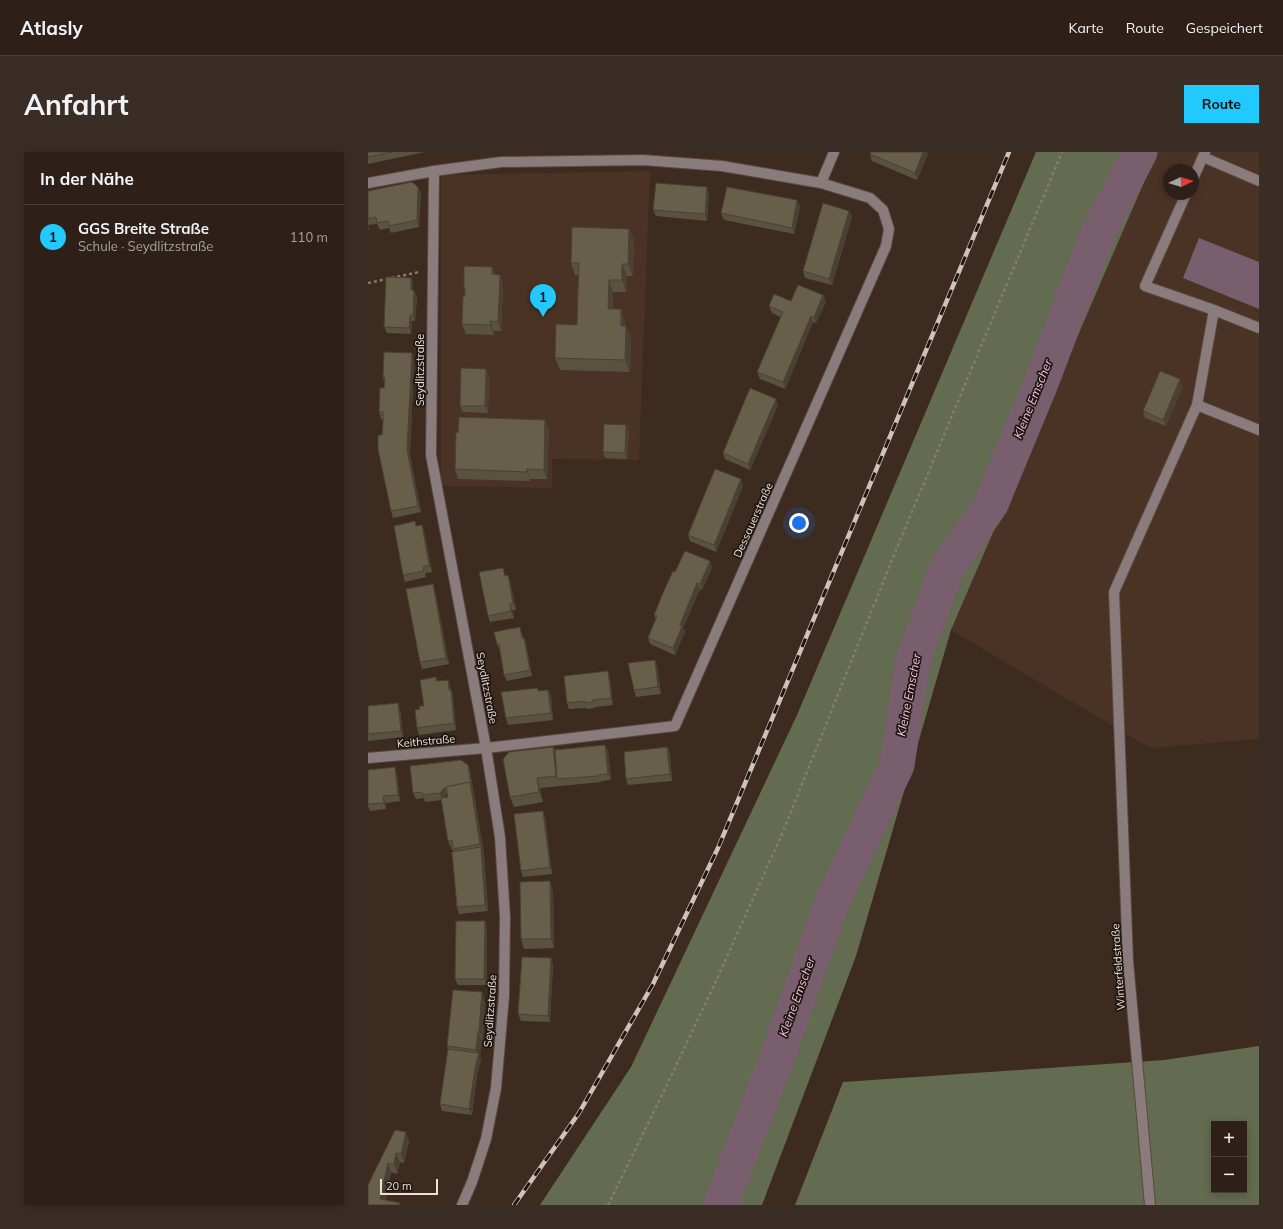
<!DOCTYPE html>
<html lang="de">
<head>
<meta charset="utf-8">
<style>
	body { margin:0; font-family:Mulish,sans-serif; background:#3a2d25; color:#f1f3f6 }
	.controls { position:absolute; right:12px; bottom:12px; display:grid; overflow:hidden; border-radius:0px; box-shadow:0 2px 10px #0003 }
	.controls button { width:36px; height:36px; display:grid; place-items:center; padding:0; border:0; border-bottom:1px solid #493e37; background:#2e2018; color:#f1f3f6; font:20px sans-serif }
	.compass { position:absolute; left:795px; top:12px; width:36px; height:36px; border-radius:50%; background:#2e2018; box-shadow:0 2px 10px #0003; rotate:86deg }
	.scale { position:absolute; left:12px; bottom:10px; width:58px; box-sizing:border-box; padding-left:4px; border:2px solid #ece0d9; border-top:0; font-size:11px; line-height:14px; white-space:nowrap; color:#ece0d9; -webkit-text-stroke:3px #1e1611; paint-order:stroke }
	.you { position:absolute; left:431px; top:371px; width:14px; height:14px; margin:-10px; border:3px solid #fff; border-radius:50%; background:#1a73e8; box-shadow:0 0 0 6px #1a73e833 }
	.badge { display:grid; place-items:center; width:26px; height:26px; border-radius:50%; background:#21c9fd; color:#111; font-size:13px; font-weight:700 }
	.pin { position:absolute; translate:-50% -33px; filter:drop-shadow(0 1px 2px #0008) }
	.pin::after { content:''; position:absolute; top:21px; width:14px; height:12px; background:inherit; clip-path:polygon(0 0,100% 0,50% 100%) }
	.list { margin:0; padding:0; list-style:none }
	h2 { display:flex; justify-content:space-between; align-items:center; height:52px; margin:0; padding:0 16px; font-size:17px }
	h2 small { font-size:13px; font-weight:400; color:#a7a3a2 }
	.list li { display:grid; grid-template-columns:26px 1fr auto; gap:12px; align-items:center; box-sizing:border-box; height:64px; padding:0 16px; border-top:1px solid #493e37 }
	.list b { display:block; font-size:15px; white-space:nowrap }
	.list p { margin:0; font-size:13px; white-space:nowrap; color:#a7a3a2 }
	.list em { font-size:13px; font-style:normal; color:#a7a3a2 }
	.map { position:relative; flex:none; width:891px; height:1053px; overflow:hidden; border-radius:0px }
	header { display:flex; align-items:center; gap:24px; box-sizing:border-box; height:56px; padding:0 20px; background:#2e2018; border-bottom:1px solid #493e37 }
	header strong { font-size:19px }
	nav { display:flex; gap:22px; margin-inline-start:auto; font-size:14px }
	.intro { display:flex; align-items:center; justify-content:space-between; box-sizing:border-box; height:96px; padding:0 24px }
	h1 { margin:0; font-size:28px }
	.button { padding:10px 18px; border-radius:0px; background:#21c9fd; color:#111; font-size:14px; font-weight:700 }
	main { display:flex; gap:24px; padding:0 24px }
	aside { flex:1; background:#2e2018; border-radius:0px; box-shadow:0 2px 10px #0003 }
	.map>svg:first-child { display:block }
</style>
</head>
<body>
<header>
<strong>Atlasly</strong>
<nav><a>Karte</a><a>Route</a><a>Gespeichert</a></nav>
</header>
<div class="intro"><h1>Anfahrt</h1><a class="button">Route</a></div>
<main>
<aside>
<h2>In der Nähe<small></small></h2>
<ul class="list">
<li><span class="badge">1</span><div><b>GGS Breite Straße</b><p>Schule · Seydlitzstraße</p></div><em>110 m</em></li>
</ul>
</aside>
<div class="map">
<svg width="891" height="1053" viewBox="0 0 891 1053">
	<rect width="100%" height="100%" fill="#3d2b20"/>
	<g fill="#4a3324" fill-rule="evenodd">
		<path d="M789,0H891V587L782,596L583,478ZM801,18H825V42H801Z"/>
		<path d="M282,19L271,308L184,307V336L73,334V23Z"/>
	</g>
	<g fill="#636b51" fill-rule="evenodd">
		<path d="M668,0H789L583,478L488,804L394,1053H172L263,915L429,563Z"/>
		<path d="M891,894V1053H427L475,930L796,908ZM846,972H876V1038H846Z"/>
	</g>
	<path fill="#795f6e" d="M831,86L891,110V157L815,126Z"/>
	<g fill="none" stroke-linecap="round" stroke-linejoin="round">
		<path stroke="#795f6e" stroke-width="35" d="M353,1053L410,903L464,750L529,613L545,509L578,418L623,352L673,231L730,81L772,0"/>
		<g stroke="#59483e" stroke-width="12">
			<g id="minor">
				<path d="M835,5L891,29"/>
				<path d="M66,19L63,303L118,596L132,685L137,765L136,844L128,936L118,987L104,1030L94,1053"/>
				<path d="M825,27L837,0"/>
				<path d="M0,31L66,19L133,10L275,8L354,14L453,31L502,46L515,58L521,77L518,94L307,574L118,596L0,606"/>
				<path d="M453,31L466,0"/>
				<path d="M818,42L777,134L846,158"/>
				<path d="M829,253L846,158L891,176"/>
				<path d="M782,1053L760,809L746,440L829,253L891,278"/>
			</g>
		</g>
		<g stroke="#8a7a71" stroke-width="2.5" stroke-dasharray="3 3" stroke-linecap="butt">
			<path d="M0,131L51,120"/>
			<path d="M240,1053L297,937L348,829L414,682L528,398L694,0"/>
		</g>
		<use href="#minor" stroke="#8a7c7c" stroke-width="10"/>
		<g stroke="#cfc2bb" stroke-width="4.5">
			<path id="rail" d="M146,1053L211,961L285,832L350,696L641,0"/>
		</g>
		<use href="#rail" stroke="#1e1611" stroke-width="3" stroke-dasharray="9" stroke-linecap="butt"/>
	</g>
	<g fill="#595240" fill-rule="evenodd">
		<path d="M0,0H57L0,12Z"/>
		<path d="M502,2H560L549,28L504,9Z"/>
		<path d="M0,39L53,41L51,75L23,81L21,76L12,78L9,72L0,73L1,78H0Z"/>
		<path d="M341,41L339,69L288,64L285,58Z"/>
		<path d="M429,48L432,55L426,82L356,68L353,61Z"/>
		<path d="M481,59L484,65L464,133L437,126L435,119Z"/>
		<path d="M261,77L266,89L265,124H259L258,140H245V157H253L257,170V174H258L263,186L262,220L192,218L187,206L209,173L210,123H207L203,111Z"/>
		<path d="M124,115L127,123L135,132L133,179H126V183L98,182L94,172L97,139L96,136Z"/>
		<path d="M43,126L45,132V138L49,145L47,169H44L43,182L19,181L16,175Z"/>
		<path d="M455,143L458,150L448,171L445,170L417,237L392,227L389,220L413,165L404,161L401,154L423,149Z"/>
		<path d="M46,207L42,303L53,360L25,366L23,359L14,283L15,267H13L11,260L16,236V229L15,225Z"/>
		<path d="M121,223L120,261L95,260L92,254Z"/>
		<path d="M815,234L798,274L777,266L775,259Z"/>
		<path d="M410,253L382,318L357,307L355,301Z"/>
		<path d="M181,277L179,327H162V329L90,327L87,317Z"/>
		<path d="M261,280L259,307L237,306L235,300Z"/>
		<path d="M373,327L375,334L348,400L322,389L320,383Z"/>
		<path d="M47,369L48,374L54,373L56,379L64,420L57,421L58,425L37,430L35,423Z"/>
		<path d="M342,409L344,416L334,438L332,437L315,476L317,480L307,503L282,492L280,486L288,467L286,463L307,420Z"/>
		<path d="M138,423H140L142,429L148,458H144L146,466L122,470L120,464Z"/>
		<path d="M65,432L67,439L81,512L54,517L52,510Z"/>
		<path d="M154,481L155,486L158,492L164,524L139,529L136,523L132,499L129,492Z"/>
		<path d="M287,508L289,515L293,542L268,545L266,538Z"/>
		<path d="M68,525L69,529L80,528L85,544L88,578L51,583L49,576L52,557L56,554Z"/>
		<path d="M242,526L245,553L227,555V556L219,557V556L201,557L199,551Z"/>
		<path d="M180,538L183,544L185,568L140,573L138,566L171,539Z"/>
		<path d="M30,551L32,557L35,585L0,589V554Z"/>
		<path d="M237,593L240,599L243,628L233,629V630L172,636L175,650L146,655L142,645L185,595L187,598Z"/>
		<path d="M299,595L302,601L304,629L260,633L258,627Z"/>
		<path d="M100,613L102,619L116,702L120,759L91,762L89,755L86,700L85,698H84L80,689L73,648L57,650L56,646L48,647L45,641ZM79,642L80,645L76,646Z"/>
		<path d="M0,618L29,622L32,649L18,651V657L2,659L0,654Z"/>
		<path d="M175,659L177,665L184,722L155,725L153,719Z"/>
		<path d="M185,739L186,796L156,797L153,787Z"/>
		<path d="M119,776V833H90L87,827Z"/>
		<path d="M183,806L185,813L182,870L153,869L150,862Z"/>
		<path d="M117,850L115,888H114L112,904L113,907L109,923L104,963L74,959L72,952L80,897L79,894Z"/>
		<path d="M27,978L41,989L36,1011L32,1010L29,1022L23,1020L18,1048L0,1053Z"/>
	</g>
	<g fill="#494234">
		<path d="M555,0H559L560,2L549,28L547,21Z"/>
		<path d="M50,35L53,41L51,75L49,68Z"/>
		<path d="M339,35L341,41L339,69L337,62Z"/>
		<path d="M429,48L432,55L426,82L424,76Z"/>
		<path d="M481,59L484,65L464,133L461,127Z"/>
		<path d="M261,77L266,89L265,124L260,112Z"/>
		<path d="M254,112L259,124L258,140L254,128Z"/>
		<path d="M124,115L128,124L124,122Z"/>
		<path d="M132,123L135,132L133,179L130,170Z"/>
		<path d="M43,126L45,132V145L43,138Z"/>
		<path d="M241,128L245,140L244,169L240,157Z"/>
		<path d="M46,139L49,145L47,169L45,163Z"/>
		<path d="M455,143L458,150L448,171L446,165Z"/>
		<path d="M253,157L257,170V186L253,174Z"/>
		<path d="M42,163L44,169L43,182L41,176Z"/>
		<path d="M443,164L445,170L417,237L415,230Z"/>
		<path d="M122,169L126,179V183L122,173Z"/>
		<path d="M258,174L263,186L262,220L257,208Z"/>
		<path d="M44,201L46,207L42,303L53,360L50,354L39,297Z"/>
		<path d="M118,217L121,223L120,261L117,254Z"/>
		<path d="M812,227L815,234L798,274L795,268Z"/>
		<path d="M408,247L410,253L382,318L380,312Z"/>
		<path d="M177,268L181,277L179,327L176,318Z"/>
		<path d="M258,273L261,280L259,307L257,301Z"/>
		<path d="M159,317L162,327V329L159,320Z"/>
		<path d="M373,327L375,334L348,400L346,393Z"/>
		<path d="M54,373L56,379L64,420L61,413Z"/>
		<path d="M342,409L344,416L334,438L332,432Z"/>
		<path d="M140,423L142,429L148,458L145,451Z"/>
		<path d="M329,431L332,437L315,476L317,480L307,503L305,496L312,473Z"/>
		<path d="M65,432L67,439L81,512L78,506Z"/>
		<path d="M142,452L144,458L146,466L143,459Z"/>
		<path d="M152,475L154,481L156,492L154,486Z"/>
		<path d="M156,486L158,492L164,524L162,518Z"/>
		<path d="M287,508L289,515L293,542L290,535Z"/>
		<path d="M240,519L242,526L245,553L243,546Z"/>
		<path d="M80,528L85,544L88,578L86,571Z"/>
		<path d="M180,538L183,544L185,568L183,561Z"/>
		<path d="M30,551L32,557L35,585L33,579Z"/>
		<path d="M237,593L240,599L243,628L240,622Z"/>
		<path d="M185,595L189,605V627L188,624Z"/>
		<path d="M299,595L302,601L304,629L302,622Z"/>
		<path d="M100,613L102,619L116,702L112,692L102,630Z"/>
		<path d="M27,615L29,622L32,649L30,643Z"/>
		<path d="M169,626L172,636L175,650L171,640Z"/>
		<path d="M76,636L79,642L74,648L72,641Z"/>
		<path d="M15,644L18,651V657L16,651Z"/>
		<path d="M175,659L177,665L184,722L182,715Z"/>
		<path d="M113,695L116,702L120,759L117,753Z"/>
		<path d="M182,729L185,739L186,796L183,787Z"/>
		<path d="M117,769L119,776V833L116,827Z"/>
		<path d="M183,806L185,813L182,870L180,864Z"/>
		<path d="M114,840L117,850L115,888L111,879Z"/>
		<path d="M110,879L114,888L112,904L113,907L109,923L104,963L101,957L107,916L110,903L108,898Z"/>
		<path d="M38,980L41,989L36,1011L33,1002Z"/>
		<path d="M28,1001L32,1010L29,1022L26,1012Z"/>
		<path d="M20,1011L23,1020L17,1053L12,1047Z"/>
	</g>
	<g fill="#685f4a" stroke="#494234">
		<path d="M0,0H24L0,5Z"/>
		<path d="M503,0H555L547,21L502,2Z"/>
		<path d="M44,30L50,35L49,68L21,74L20,69L9,71L8,65L0,67V39Z"/>
		<path d="M288,31L339,35L337,62L285,58Z"/>
		<path d="M359,35L429,48L424,76L353,61Z"/>
		<path d="M455,51L481,59L461,127L435,119Z"/>
		<path d="M204,75L261,77L260,112H254V128H241L240,157H253V174H258L257,208L187,206L188,172L209,173L211,111H203Z"/>
		<path d="M96,114L124,115V122L132,123L130,170L122,169V173L94,172L95,144H97V136H96Z"/>
		<path d="M18,125L43,126V138L46,139L45,163H42L41,176L16,175Z"/>
		<path d="M430,133L455,143L446,165L443,164L415,230L389,220L415,160L401,154L406,142L423,149Z"/>
		<path d="M16,200L44,201L39,297L50,354L23,359L10,297V283H14L15,271V260H11L12,236H16L17,226L15,225Z"/>
		<path d="M93,216L118,217L117,254H92Z"/>
		<path d="M792,219L812,227L795,268L775,259Z"/>
		<path d="M382,236L408,247L380,312L355,301Z"/>
		<path d="M91,265L177,268L176,318L159,317V320L87,317L88,280L90,281Z"/>
		<path d="M236,272L258,273L257,301L235,300Z"/>
		<path d="M347,317L373,327L346,393L320,383Z"/>
		<path d="M47,369L48,374L54,373L61,413L55,415L56,419L35,423L26,374Z"/>
		<path d="M317,399L342,409L332,432L329,431L312,473L314,474L305,496L280,486L289,464L286,463L295,441L305,419L307,420Z"/>
		<path d="M135,416L137,424L140,423L145,451L142,452L143,459L120,464L111,420Z"/>
		<path d="M65,432L78,506L52,510L38,437Z"/>
		<path d="M152,475L154,486H156L162,518L136,523L131,492H129L126,480Z"/>
		<path d="M287,508L290,535L266,538L260,511Z"/>
		<path d="M240,519L243,546L225,548V550L217,551V549L199,551L196,524Z"/>
		<path d="M68,525V529L80,528L81,538H83L86,571L49,576L47,558L52,557L51,554H56L52,528Z"/>
		<path d="M170,536V539L180,538L183,561L138,566L133,540Z"/>
		<path d="M30,551L33,579L0,582V554Z"/>
		<path d="M237,593L240,622L230,623V624L189,627L187,598Z"/>
		<path d="M185,595L188,624L169,626L171,640L142,645L135,607L141,600Z"/>
		<path d="M299,595L302,622L258,627L256,600Z"/>
		<path d="M93,608L100,613L103,633L102,630L78,635V637L76,636L72,641L54,643V640L45,641L42,614Z"/>
		<path d="M27,615L30,643L15,644L16,651L0,652V618Z"/>
		<path d="M102,630L112,692L85,697L84,688L80,689L73,646L80,645L78,635Z"/>
		<path d="M175,659L182,715L153,719L146,662Z"/>
		<path d="M113,695L117,753L89,755L84,700Z"/>
		<path d="M182,729L183,787H153L152,730Z"/>
		<path d="M88,769H117L116,827H87Z"/>
		<path d="M154,805L183,806L180,864L150,862Z"/>
		<path d="M85,838L114,840L111,879H110L108,898L79,894Z"/>
		<path d="M80,897L111,901L107,916L101,957L72,952Z"/>
		<path d="M27,978L38,980L33,1002L28,1001L26,1012L20,1011L12,1047L32,1051L31,1053H0V1033Z"/>
	</g>
	<g text-anchor="middle" stroke-width="3.5" stroke-linejoin="round" paint-order="stroke">
		<g font-size="11" fill="#ece0d9" stroke="#1e1611">
			<text transform="translate(52 218) rotate(-90)" y="4">Seydlitzstraße</text>
			<text transform="translate(385 368) rotate(-66)" y="4">Dessauerstraße</text>
			<text transform="translate(119 536) rotate(79)" y="4">Seydlitzstraße</text>
			<text transform="translate(58 589) rotate(-5)" y="4">Keithstraße</text>
			<text transform="translate(750 815) rotate(-94)" y="4">Winterfeldstraße</text>
			<text transform="translate(122 859) rotate(-86)" y="4">Seydlitzstraße</text>
		</g>
		<g font-size="12" font-style="italic" fill="#f7c4e2" stroke="#1e1611">
			<text transform="translate(665 247) rotate(-68)" y="4">Kleine Emscher</text>
			<text transform="translate(541 543) rotate(-79)" y="4">Kleine Emscher</text>
			<text transform="translate(429 845) rotate(-70)" y="4">Kleine Emscher</text>
		</g>
	</g>
</svg>
<div class="controls">
<button>+</button>
<button>−</button>
</div>
<svg class="compass" viewBox="-18 -18 36 36"><path d="M0-13l5 13h-10z" fill="#e53935"/><path d="M0 13l5-13h-10z" fill="#a7a3a2"/></svg>
<div class="scale">20 m</div>
<div class="you"></div>
<div class="pin badge" style="left:175px;top:165px">1</div>
</div>
</main>
</body>
</html>
